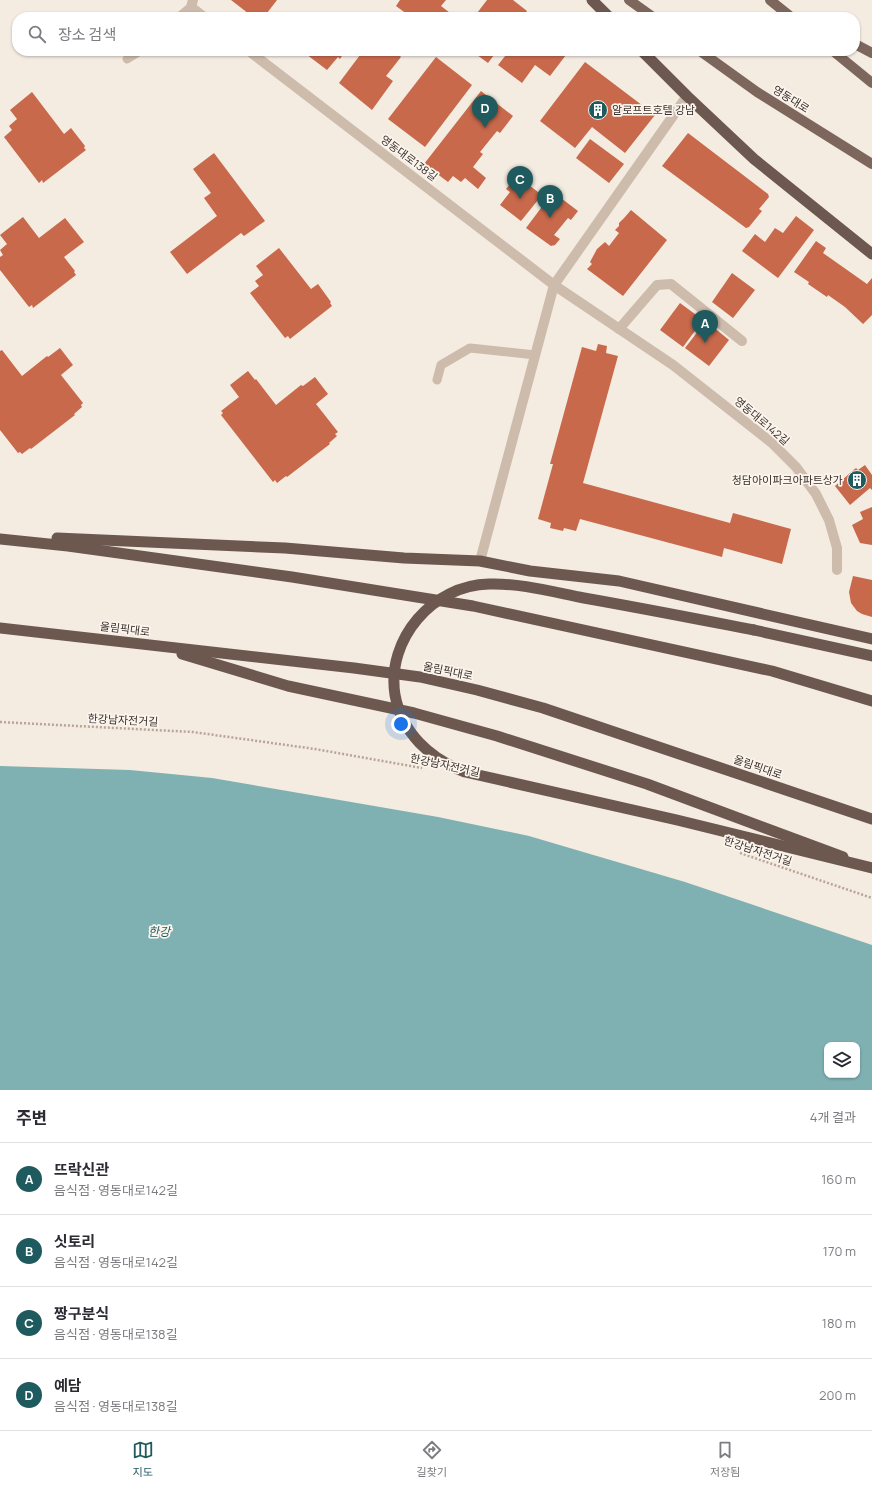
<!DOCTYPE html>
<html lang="ko">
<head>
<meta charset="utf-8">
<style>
	body { margin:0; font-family:Manrope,"Noto Sans KR",sans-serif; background:#f7f7f7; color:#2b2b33 }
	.controls { position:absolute; right:12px; bottom:12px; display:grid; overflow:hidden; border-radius:8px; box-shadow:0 1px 3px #0004 }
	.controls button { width:36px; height:36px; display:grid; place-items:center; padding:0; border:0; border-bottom:1px solid #e1e1e2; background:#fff; color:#2b2b33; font:20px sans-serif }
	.you { position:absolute; left:401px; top:724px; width:14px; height:14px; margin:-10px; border:3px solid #fff; border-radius:50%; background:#1a73e8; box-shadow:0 0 0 6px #1a73e833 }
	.badge { display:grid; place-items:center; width:26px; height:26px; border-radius:50%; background:#1f5a5e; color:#fff; font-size:13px; font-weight:700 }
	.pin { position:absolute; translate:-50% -33px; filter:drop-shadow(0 1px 2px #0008) }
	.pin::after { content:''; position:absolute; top:21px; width:14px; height:12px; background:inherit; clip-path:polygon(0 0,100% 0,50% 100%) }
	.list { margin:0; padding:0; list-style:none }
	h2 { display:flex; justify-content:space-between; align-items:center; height:52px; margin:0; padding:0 16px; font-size:17px }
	h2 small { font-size:13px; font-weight:400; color:#7c7c81 }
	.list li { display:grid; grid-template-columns:26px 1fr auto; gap:12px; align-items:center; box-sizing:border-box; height:72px; padding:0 16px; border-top:1px solid #e1e1e2 }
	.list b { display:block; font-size:15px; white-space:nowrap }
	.list p { margin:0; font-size:13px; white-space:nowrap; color:#7c7c81 }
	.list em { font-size:13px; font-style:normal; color:#7c7c81 }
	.icon { flex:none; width:22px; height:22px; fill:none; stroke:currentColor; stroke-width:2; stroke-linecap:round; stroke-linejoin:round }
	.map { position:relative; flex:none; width:872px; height:1090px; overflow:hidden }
	.search { position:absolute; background:#fff; box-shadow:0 1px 3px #0004; left:12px; right:12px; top:12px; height:44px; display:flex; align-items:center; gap:10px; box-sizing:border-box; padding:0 14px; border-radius:16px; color:#7c7c81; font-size:15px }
	.sheet { height:340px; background:#fff }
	nav { display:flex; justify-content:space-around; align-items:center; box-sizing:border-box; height:56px; border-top:1px solid #e1e1e2; background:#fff; font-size:11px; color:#7c7c81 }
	nav a { display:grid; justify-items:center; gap:2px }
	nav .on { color:#1f5a5e }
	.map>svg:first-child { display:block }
</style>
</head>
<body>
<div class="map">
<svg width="872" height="1090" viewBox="0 0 872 1090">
	<rect width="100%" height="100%" fill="#f4ebe1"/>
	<path fill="#7fb0b2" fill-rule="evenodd" d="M0,766L130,770L212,778L438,817L529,836L685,882L872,945V1090H0ZM827,1045H857V1075H827Z"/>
	<g fill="#c8694b">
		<path d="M231,0H277L264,17H253Z"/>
		<path d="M400,0H446L441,6L454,16L453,17H411L396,6Z"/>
		<path d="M487,0H513L527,11L523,17H474Z"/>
		<path d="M302,51H345L340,59L338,57L327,70Z"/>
		<path d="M363,51H404L400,56L401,57L386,76L393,81L372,110L339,83Z"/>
		<path d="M480,51H497L488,63L477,55Z"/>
		<path d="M509,51H569L550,76L535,65L522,83L498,65Z"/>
		<path d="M436,57L472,85L425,147L388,119Z"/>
		<path d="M585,62L655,115L625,153L592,127L575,148L540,121Z"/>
		<path d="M481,91L513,116L500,133L497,131L480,152L483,154L473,167L486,178L478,189L465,178L461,182L453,176L448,182L424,164Z"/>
		<path d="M32,92L64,134L71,128L85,146L84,148L86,150L43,183L42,180L39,183L4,137L12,130L9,126L17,119L10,110Z"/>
		<path d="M688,133L768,194L769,197L759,209L762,211L749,227L746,228L662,166Z"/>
		<path d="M590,139L624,164L609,183L576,158Z"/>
		<path d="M214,153L265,221L244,236L241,233L187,274L170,252L217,216L204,198L211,193L193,169Z"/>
		<path d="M517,176L542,195L521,221L500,205L510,192L506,189Z"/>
		<path d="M553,192L578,211L571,220L568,218L554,235L560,239L555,245L551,246L526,228Z"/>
		<path d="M631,210L667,240L623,296L587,269L592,264L590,262L597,249L605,242L609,246L619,233L615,230L619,226V223L625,217Z"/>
		<path d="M796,216L814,230L778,278L742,251L755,234L765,242L775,228L783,233Z"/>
		<path d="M23,217L39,238L65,218L84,242L64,257L75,271L74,272L76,275L33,308L32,305L29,307L0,270V257L3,255L0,250L7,244L0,235Z"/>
		<path d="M816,241L826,248L823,253L867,284L872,278V315L863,324L845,307L828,295L827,297L808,284L809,282L794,272Z"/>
		<path d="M279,248L311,289L318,284L331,302L330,303L332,306L290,339L288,336L285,338L250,293L259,286L255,281L263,275L256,266Z"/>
		<path d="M732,273L755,290L733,318L712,302Z"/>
		<path d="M680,303L703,320L683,347L660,330Z"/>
		<path d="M706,321L729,340L709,366L685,348Z"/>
		<path d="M598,344L607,346L606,353L618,356L583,483L730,523L733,513L791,529L782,564L724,548L722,557L580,519L576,531L564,528L563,531L550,528L551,523L538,519L553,464H550L582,347L596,351Z"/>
		<path d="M60,348L73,365L61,375L83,403L81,405L82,407L74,414L75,415L31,449L30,448L22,454L20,452L18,453L0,430V351L2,350L22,376L47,356L48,357Z"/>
		<path d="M248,371L255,380L256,379L276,405L301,385L303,386L315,377L328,394L316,404L338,432L335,434L337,436L329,443L330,444L287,477L286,476L277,483L275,480L273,482L221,415L223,413L221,411L239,397L230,385Z"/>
		<path d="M865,465L872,475V490L870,488L850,505L835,486L856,468L858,470Z"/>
		<path d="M872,507V545L860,543L852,525L863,519L860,512Z"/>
		<path d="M853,576L872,580V617L862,614L857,611L851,603L849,592Z"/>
	</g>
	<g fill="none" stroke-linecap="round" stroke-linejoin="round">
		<g stroke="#b9a596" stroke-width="2.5" stroke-dasharray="2 2" stroke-linecap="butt">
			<path d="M0,722L193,732L315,749L422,768"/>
			<path d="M740,853L872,898"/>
		</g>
		<g stroke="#cdbbac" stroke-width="9">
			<path d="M179,17L191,7"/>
			<path d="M127,59L140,51"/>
			<path d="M437,380L441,365L470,348L535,355"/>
		</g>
		<g stroke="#cdbbac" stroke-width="10">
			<path d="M193,0L191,7L204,17"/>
			<path d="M249,51L554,285L673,365L772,443L796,467L816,494L829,520L837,548V570"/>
			<path d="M619,329L657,285L671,284L742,341"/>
			<path d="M480,561L554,285L687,96"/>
		</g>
		<g stroke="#7d675c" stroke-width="10">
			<path d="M629,0L653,17"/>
			<path d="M770,0L791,17"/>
			<path d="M855,44L872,53"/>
			<path d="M700,51L757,92L872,164"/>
			<path d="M833,51L872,83"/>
		</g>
		<g stroke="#6c584f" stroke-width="11">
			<path d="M592,0L609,17"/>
			<path d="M642,51L687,96L754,159L872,254"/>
			<path d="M57,538L285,548L404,558L480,561L530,571L619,581L872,639"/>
			<path d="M0,539L68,546L292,577L473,606L772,671L872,701"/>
			<path d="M0,628L354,668L420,677L477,690L543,708L872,819"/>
			<path d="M754,630L872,656"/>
			<path d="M182,654L288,686L414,713L497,736L647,784L843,857"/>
		</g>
		<path stroke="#6c584f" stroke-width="11" d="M754,630C697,619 641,608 584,598C553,592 520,583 489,584C433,585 386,639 395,695C402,733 430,759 465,772L677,820L872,868"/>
	</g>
	<defs>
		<g id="building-disc" transform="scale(1)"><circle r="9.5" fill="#1f5a5e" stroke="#fbf5ee"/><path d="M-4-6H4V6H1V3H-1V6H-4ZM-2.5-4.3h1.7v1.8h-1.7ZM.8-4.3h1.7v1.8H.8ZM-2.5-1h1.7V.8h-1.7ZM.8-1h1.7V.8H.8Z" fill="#fff"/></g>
	</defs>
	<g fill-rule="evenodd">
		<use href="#building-disc" x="598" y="110"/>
		<use href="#building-disc" x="857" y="480"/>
	</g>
	<g text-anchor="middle" stroke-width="3.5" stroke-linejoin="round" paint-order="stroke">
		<g font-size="11" fill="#3b302b" stroke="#fbf5ee">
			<text transform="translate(791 99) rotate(32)" y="4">영동대로</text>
			<text transform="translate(409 158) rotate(37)" y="4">영동대로138길</text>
			<text transform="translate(762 421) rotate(40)" y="4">영동대로142길</text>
			<text transform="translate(125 629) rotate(7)" y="4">올림픽대로</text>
			<text transform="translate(448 671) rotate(12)" y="4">올림픽대로</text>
			<text transform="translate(123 720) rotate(3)" y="4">한강남자전거길</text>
			<text transform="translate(445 765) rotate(12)" y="4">한강남자전거길</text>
			<text transform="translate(758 767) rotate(19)" y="4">올림픽대로</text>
			<text transform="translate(758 851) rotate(18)" y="4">한강남자전거길</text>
		</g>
		<g font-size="11" fill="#3b302b" stroke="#fbf5ee" text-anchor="start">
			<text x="612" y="114">알로프트호텔 강남</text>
			<text x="843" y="484" text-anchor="end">청담아이파크아파트상가</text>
		</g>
		<g font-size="12" font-style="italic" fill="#1f5a5e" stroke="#fbf5ee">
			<text x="159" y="936">한강</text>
		</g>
	</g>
</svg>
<div class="controls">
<button><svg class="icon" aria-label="layers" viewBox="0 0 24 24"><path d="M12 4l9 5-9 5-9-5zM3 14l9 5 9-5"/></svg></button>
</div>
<div class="you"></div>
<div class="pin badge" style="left:705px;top:343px">A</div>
<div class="pin badge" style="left:550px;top:218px">B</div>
<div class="pin badge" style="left:520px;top:199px">C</div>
<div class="pin badge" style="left:485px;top:128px">D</div>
<div class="search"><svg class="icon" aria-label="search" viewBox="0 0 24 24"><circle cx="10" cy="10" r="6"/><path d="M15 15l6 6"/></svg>장소 검색</div>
</div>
<section class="sheet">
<h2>주변<small>4개 결과</small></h2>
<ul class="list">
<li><span class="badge">A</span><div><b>뜨락신관</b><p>음식점 · 영동대로142길</p></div><em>160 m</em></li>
<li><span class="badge">B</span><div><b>싯토리</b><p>음식점 · 영동대로142길</p></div><em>170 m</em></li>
<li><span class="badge">C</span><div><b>짱구분식</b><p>음식점 · 영동대로138길</p></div><em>180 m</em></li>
<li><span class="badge">D</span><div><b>예담</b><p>음식점 · 영동대로138길</p></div><em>200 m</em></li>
</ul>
</section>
<nav>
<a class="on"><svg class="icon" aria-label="map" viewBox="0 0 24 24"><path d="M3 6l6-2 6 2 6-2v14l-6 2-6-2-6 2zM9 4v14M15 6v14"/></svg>지도</a>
<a><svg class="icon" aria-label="directions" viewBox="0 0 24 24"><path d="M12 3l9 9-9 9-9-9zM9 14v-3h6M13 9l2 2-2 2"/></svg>길찾기</a>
<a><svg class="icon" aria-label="saved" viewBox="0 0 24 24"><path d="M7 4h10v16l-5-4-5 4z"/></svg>저장됨</a>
</nav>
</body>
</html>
